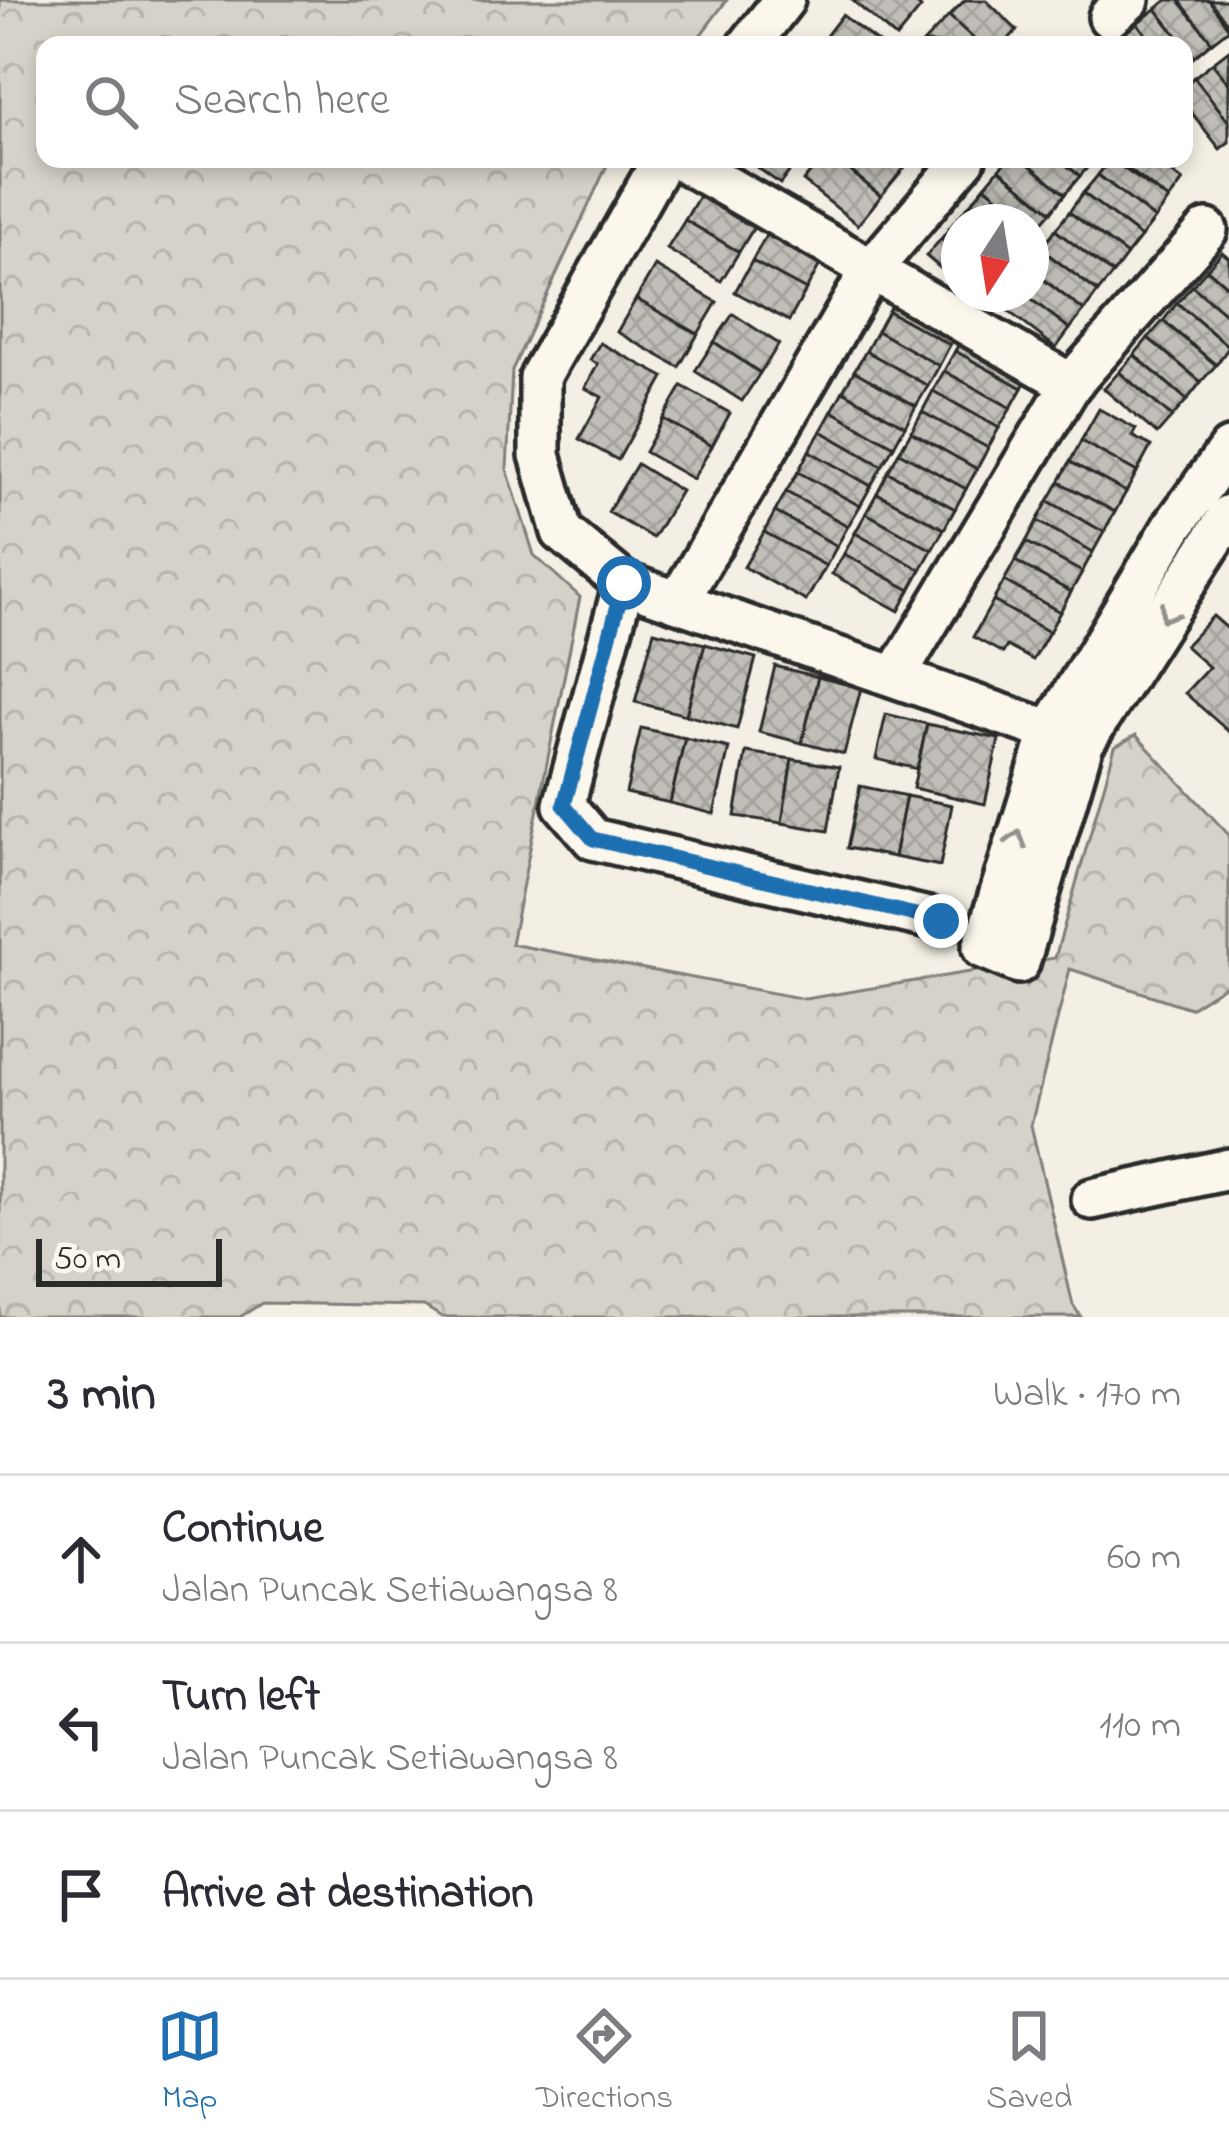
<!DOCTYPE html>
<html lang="en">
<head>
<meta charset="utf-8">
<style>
	body { margin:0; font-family:"Indie Flower",sans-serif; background:#f7f7f7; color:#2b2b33 }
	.compass { position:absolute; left:941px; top:204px; width:108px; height:108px; border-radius:50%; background:#fff; box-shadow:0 6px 18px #0003; rotate:192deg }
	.scale { position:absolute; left:36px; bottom:30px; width:186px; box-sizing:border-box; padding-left:12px; border:6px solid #2b2b2b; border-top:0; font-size:33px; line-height:42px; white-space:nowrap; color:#2b2b2b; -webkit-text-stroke:9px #fbf7ec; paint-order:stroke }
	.stop { position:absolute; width:36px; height:36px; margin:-27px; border:9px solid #1f6fb2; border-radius:50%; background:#fff }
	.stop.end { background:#1f6fb2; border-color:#fff; box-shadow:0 3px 12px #0008 }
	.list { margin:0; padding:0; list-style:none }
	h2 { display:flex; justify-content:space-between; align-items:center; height:156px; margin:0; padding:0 48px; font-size:51px }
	h2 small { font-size:39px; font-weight:400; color:#7c7c81 }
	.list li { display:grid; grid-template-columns:78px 1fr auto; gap:36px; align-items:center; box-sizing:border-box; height:168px; padding:0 48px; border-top:3px solid #e1e1e2 }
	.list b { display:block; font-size:45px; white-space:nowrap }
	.list p { margin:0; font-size:39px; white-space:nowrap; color:#7c7c81 }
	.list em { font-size:39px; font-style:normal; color:#7c7c81 }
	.icon { flex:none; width:66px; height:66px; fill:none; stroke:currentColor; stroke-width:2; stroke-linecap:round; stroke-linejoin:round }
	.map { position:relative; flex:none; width:1229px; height:1317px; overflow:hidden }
	.search { position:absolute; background:#fff; box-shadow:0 6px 18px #0003; left:36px; right:36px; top:36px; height:132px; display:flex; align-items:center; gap:30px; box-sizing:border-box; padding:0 42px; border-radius:24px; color:#7c7c81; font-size:45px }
	.sheet { height:660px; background:#fff }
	nav { display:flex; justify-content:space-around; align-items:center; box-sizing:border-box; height:168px; border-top:3px solid #e1e1e2; background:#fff; font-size:33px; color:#7c7c81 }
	nav a { display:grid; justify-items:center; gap:6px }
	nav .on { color:#1f6fb2 }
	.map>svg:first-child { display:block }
</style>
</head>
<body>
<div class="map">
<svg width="1229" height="1317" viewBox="0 0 1229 1317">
	<defs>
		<pattern id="forest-crowns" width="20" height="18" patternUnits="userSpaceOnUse" patternTransform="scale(3)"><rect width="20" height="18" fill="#d5d2c9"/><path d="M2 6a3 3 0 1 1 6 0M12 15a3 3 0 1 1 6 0" fill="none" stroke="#b7b4ad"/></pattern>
		<pattern id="building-cross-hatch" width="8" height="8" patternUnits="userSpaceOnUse" patternTransform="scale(3)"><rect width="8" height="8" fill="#c0beb6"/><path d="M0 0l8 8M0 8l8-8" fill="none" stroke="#a5a39d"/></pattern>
	</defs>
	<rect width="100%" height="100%" fill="#f3efe4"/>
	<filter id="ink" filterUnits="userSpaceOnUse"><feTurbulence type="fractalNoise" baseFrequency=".00833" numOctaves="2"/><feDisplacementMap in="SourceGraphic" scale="24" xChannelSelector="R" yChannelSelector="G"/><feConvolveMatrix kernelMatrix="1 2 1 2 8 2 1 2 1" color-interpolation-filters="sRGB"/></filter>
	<g filter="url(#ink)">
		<path fill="url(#forest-crowns)" stroke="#807e7a" stroke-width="3" d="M0,0H727L693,45H45V159H610L512,370L507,469L534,555L580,597L511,944L805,999L1055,958L1115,747L1136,735L1229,835V983L1190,1008L1070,969L1031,1125L1073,1305L1081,1317H442L424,1306L262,1303L240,1317H0Z"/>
		<g fill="url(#building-cross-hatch)" stroke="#2b2b2b" stroke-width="3">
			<path d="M852,0H912L921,8L896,38Z"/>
			<path d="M965,0H986L1017,30L1003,45H980L949,16Z"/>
			<path d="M1167,0H1179L1212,42L1194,57L1156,9Z"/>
			<path d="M1179,0H1209L1229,29L1212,42Z"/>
			<path d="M1209,0H1229V25Z"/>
			<path d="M1156,9L1194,57L1184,64V45H1154L1137,23Z"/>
			<path d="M842,15L881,45H819Z"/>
			<path d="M949,16L980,45L923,43Z"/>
			<path d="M1137,23L1154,45H1124L1119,38Z"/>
			<path d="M1229,50V84L1212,63Z"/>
			<path d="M1212,63L1229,84V122L1194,77Z"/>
			<path d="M1194,77L1229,122V142L1220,149L1184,103V85Z"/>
			<path d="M746,159H799L780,184Z"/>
			<path d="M821,159H836L881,196L858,225L803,181Z"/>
			<path d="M836,159H895L905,167L881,196Z"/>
			<path d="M1008,159H1023L1065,194L1051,212L999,169Z"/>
			<path d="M1023,159H1059L1080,176L1065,194Z"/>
			<path d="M1059,159H1095L1080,176Z"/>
			<path d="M1110,159L1169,200L1155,219L1098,175Z"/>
			<path d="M1115,159H1154L1183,181L1169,200Z"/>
			<path d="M999,169L1051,212L1036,229L985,186Z"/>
			<path d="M1098,175L1155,219L1141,237L1083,193Z"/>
			<path d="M985,186L1028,222H992L970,204Z"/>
			<path d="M702,191L756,224L739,252L685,220Z"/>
			<path d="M1083,193L1141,237L1127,255L1069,212Z"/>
			<path d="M970,204L992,222L959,224L955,221Z"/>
			<path d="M1069,212L1127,255L1113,274L1055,230Z"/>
			<path d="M685,220L739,252L721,281L667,249Z"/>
			<path d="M955,221L959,224V254L941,239Z"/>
			<path d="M769,230L823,259L806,290L752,261Z"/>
			<path d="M1055,230L1113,274L1098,292L1041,249Z"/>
			<path d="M941,239L959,254V284L926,256Z"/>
			<path d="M1041,249L1098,292L1084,311L1031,270V262Z"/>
			<path d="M1222,252L1229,258V288L1207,269Z"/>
			<path d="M752,261L806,290L789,321L735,292Z"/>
			<path d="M655,266L717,302L698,334L636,299Z"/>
			<path d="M1207,269L1229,288V317L1192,286Z"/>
			<path d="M1031,270L1084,311L1070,329L1024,294H1031Z"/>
			<path d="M1192,286L1229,317V347L1177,303Z"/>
			<path d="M899,291L961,325L950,345L888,311Z"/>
			<path d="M1006,294H1024L1070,329L1056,348L999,304Z"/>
			<path d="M636,299L698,334L679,367L617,332Z"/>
			<path d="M1177,303L1229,347L1216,365L1163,321Z"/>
			<path d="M888,311L950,345L939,366L877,331Z"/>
			<path d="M733,314L779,344L760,373L714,342Z"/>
			<path d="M1163,321L1216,365L1201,382L1148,338Z"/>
			<path d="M967,330L1033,367L1022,388L955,351Z"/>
			<path d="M877,331L939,366L928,386L866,351Z"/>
			<path d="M1148,338L1201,382L1187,400L1134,355Z"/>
			<path d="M714,342L760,373L742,401L695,371Z"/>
			<path d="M600,343L664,377L618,460L579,439L602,397L585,388L598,364L590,360Z"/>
			<path d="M866,351L928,386L916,406L854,371Z"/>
			<path d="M955,351L1022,388L1011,408L944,371Z"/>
			<path d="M1134,355L1187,400L1172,417L1119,372Z"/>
			<path d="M854,371L916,406L905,426L843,391Z"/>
			<path d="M944,371L1011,408L999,428L933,391Z"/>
			<path d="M1119,372L1172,417L1157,434L1104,389Z"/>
			<path d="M682,386L730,413L712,446L663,419Z"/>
			<path d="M843,391L905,426L894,446L832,411Z"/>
			<path d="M933,391L999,428L988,448L922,412Z"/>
			<path d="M1099,409L1136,429L1132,436L1151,446L1137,472L1081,441Z"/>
			<path d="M832,411L894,446L882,466L821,431Z"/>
			<path d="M922,412L988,448L977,469L911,432Z"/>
			<path d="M663,419L712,446L693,479L645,452Z"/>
			<path d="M821,431L882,466L871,486L809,451Z"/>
			<path d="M911,432L977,469L966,489L899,452Z"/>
			<path d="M1081,441L1137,472L1126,492L1070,462Z"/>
			<path d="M809,451L871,486L860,506L798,472Z"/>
			<path d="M899,452L966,489L955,509L888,472Z"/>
			<path d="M1070,462L1126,492L1115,512L1059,482Z"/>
			<path d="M637,464L681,491L653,538L608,512Z"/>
			<path d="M798,472L860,506L848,526L786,492Z"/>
			<path d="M888,472L955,509L944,529L877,493Z"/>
			<path d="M1059,482L1115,512L1104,532L1048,501Z"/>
			<path d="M786,492L848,526L837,546L775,512Z"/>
			<path d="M877,493L944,529L932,550L866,513Z"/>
			<path d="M1048,501L1104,532L1093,552L1037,521Z"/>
			<path d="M775,512L837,546L826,566L764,532Z"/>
			<path d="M866,513L932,550L921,570L855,533Z"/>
			<path d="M1037,521L1093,552L1082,572L1026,542Z"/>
			<path d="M764,532L826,566L806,601L744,567Z"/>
			<path d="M855,533L921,570L910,590L844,554Z"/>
			<path d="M1026,542L1082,572L1071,592L1015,561Z"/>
			<path d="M844,554L910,590L899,611L832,574Z"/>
			<path d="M1015,561L1071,592L1060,612L1004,581Z"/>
			<path d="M1004,581L1060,612L1049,632L993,601Z"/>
			<path d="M993,601L1049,632L1033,660L1007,646L1003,653L973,637Z"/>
			<path d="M1213,616L1229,630V732L1185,693L1209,667L1185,646Z"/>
			<path d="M654,631L705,644L686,715L635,702Z"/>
			<path d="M705,644L756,658L737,729L686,715Z"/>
			<path d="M775,666L818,677L802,743L759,732Z"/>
			<path d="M818,677L861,688L844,754L802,743Z"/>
			<path d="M886,714L927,724L917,769L876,759Z"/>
			<path d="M927,724L999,739L985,804L913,788Z"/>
			<path d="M641,728L685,738L670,803L626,793Z"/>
			<path d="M685,738L729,748L714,814L670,803Z"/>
			<path d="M746,752L792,759L782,823L735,816Z"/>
			<path d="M792,759L839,767L828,831L782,823Z"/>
			<path d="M860,786L906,796L894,857L847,848Z"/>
			<path d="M906,796L952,805L940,866L894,857Z"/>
		</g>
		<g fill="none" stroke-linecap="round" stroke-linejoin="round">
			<g stroke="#2b2b2b" stroke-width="48">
				<g id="minor">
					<path d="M1109,17L1129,0"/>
					<path d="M749,45L784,0"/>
					<path d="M663,159L540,377V455L562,532L624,583L1073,739"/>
					<path d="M679,159L1071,384"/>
					<path d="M1229,449L1174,525L1051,730L983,948L1019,963L1083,744L1229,515"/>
					<path d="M624,583L564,805L593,839L941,921"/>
					<path d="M678,602L871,270L965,159"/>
					<path d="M896,676L1071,384L1207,230"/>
					<path d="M1092,1199L1229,1169"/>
				</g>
			</g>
			<use href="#minor" stroke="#fbf7ec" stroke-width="39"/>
		</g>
		<defs><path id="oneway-chevron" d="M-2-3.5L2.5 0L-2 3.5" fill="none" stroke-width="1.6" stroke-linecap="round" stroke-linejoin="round" transform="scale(3)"/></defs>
		<g stroke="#93918c">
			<use href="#oneway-chevron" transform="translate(1167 614) rotate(123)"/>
			<use href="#oneway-chevron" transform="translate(1017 839) rotate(-73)"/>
		</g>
	</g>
	<g fill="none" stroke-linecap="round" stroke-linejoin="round" filter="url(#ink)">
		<path stroke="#1f6fb2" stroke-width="15" d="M624,583L564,805L593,839L941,921"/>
	</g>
</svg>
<svg class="compass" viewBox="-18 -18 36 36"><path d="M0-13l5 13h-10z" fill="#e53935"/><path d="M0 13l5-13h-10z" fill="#7c7c81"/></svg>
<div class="scale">50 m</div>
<div class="stop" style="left:624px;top:583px"></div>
<div class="stop end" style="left:941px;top:921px"></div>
<div class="search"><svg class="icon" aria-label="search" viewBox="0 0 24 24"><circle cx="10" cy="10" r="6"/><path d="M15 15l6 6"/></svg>Search here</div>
</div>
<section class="sheet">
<h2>3 min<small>Walk · 170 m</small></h2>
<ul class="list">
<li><svg class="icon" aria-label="ahead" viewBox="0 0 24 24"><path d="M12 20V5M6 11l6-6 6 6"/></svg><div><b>Continue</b><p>Jalan Puncak Setiawangsa 8</p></div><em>60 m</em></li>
<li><svg class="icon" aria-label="left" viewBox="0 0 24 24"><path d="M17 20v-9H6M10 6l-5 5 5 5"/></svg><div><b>Turn left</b><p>Jalan Puncak Setiawangsa 8</p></div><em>110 m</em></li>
<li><svg class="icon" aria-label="arrive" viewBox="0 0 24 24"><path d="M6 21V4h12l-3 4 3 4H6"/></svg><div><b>Arrive at destination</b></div></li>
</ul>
</section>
<nav>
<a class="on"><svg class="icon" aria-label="map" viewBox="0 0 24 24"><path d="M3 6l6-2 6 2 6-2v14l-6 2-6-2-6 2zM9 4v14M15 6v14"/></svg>Map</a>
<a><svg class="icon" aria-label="directions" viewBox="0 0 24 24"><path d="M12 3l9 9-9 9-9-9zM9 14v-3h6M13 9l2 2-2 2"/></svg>Directions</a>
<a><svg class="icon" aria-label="saved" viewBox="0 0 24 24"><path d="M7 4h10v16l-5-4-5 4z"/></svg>Saved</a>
</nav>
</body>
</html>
